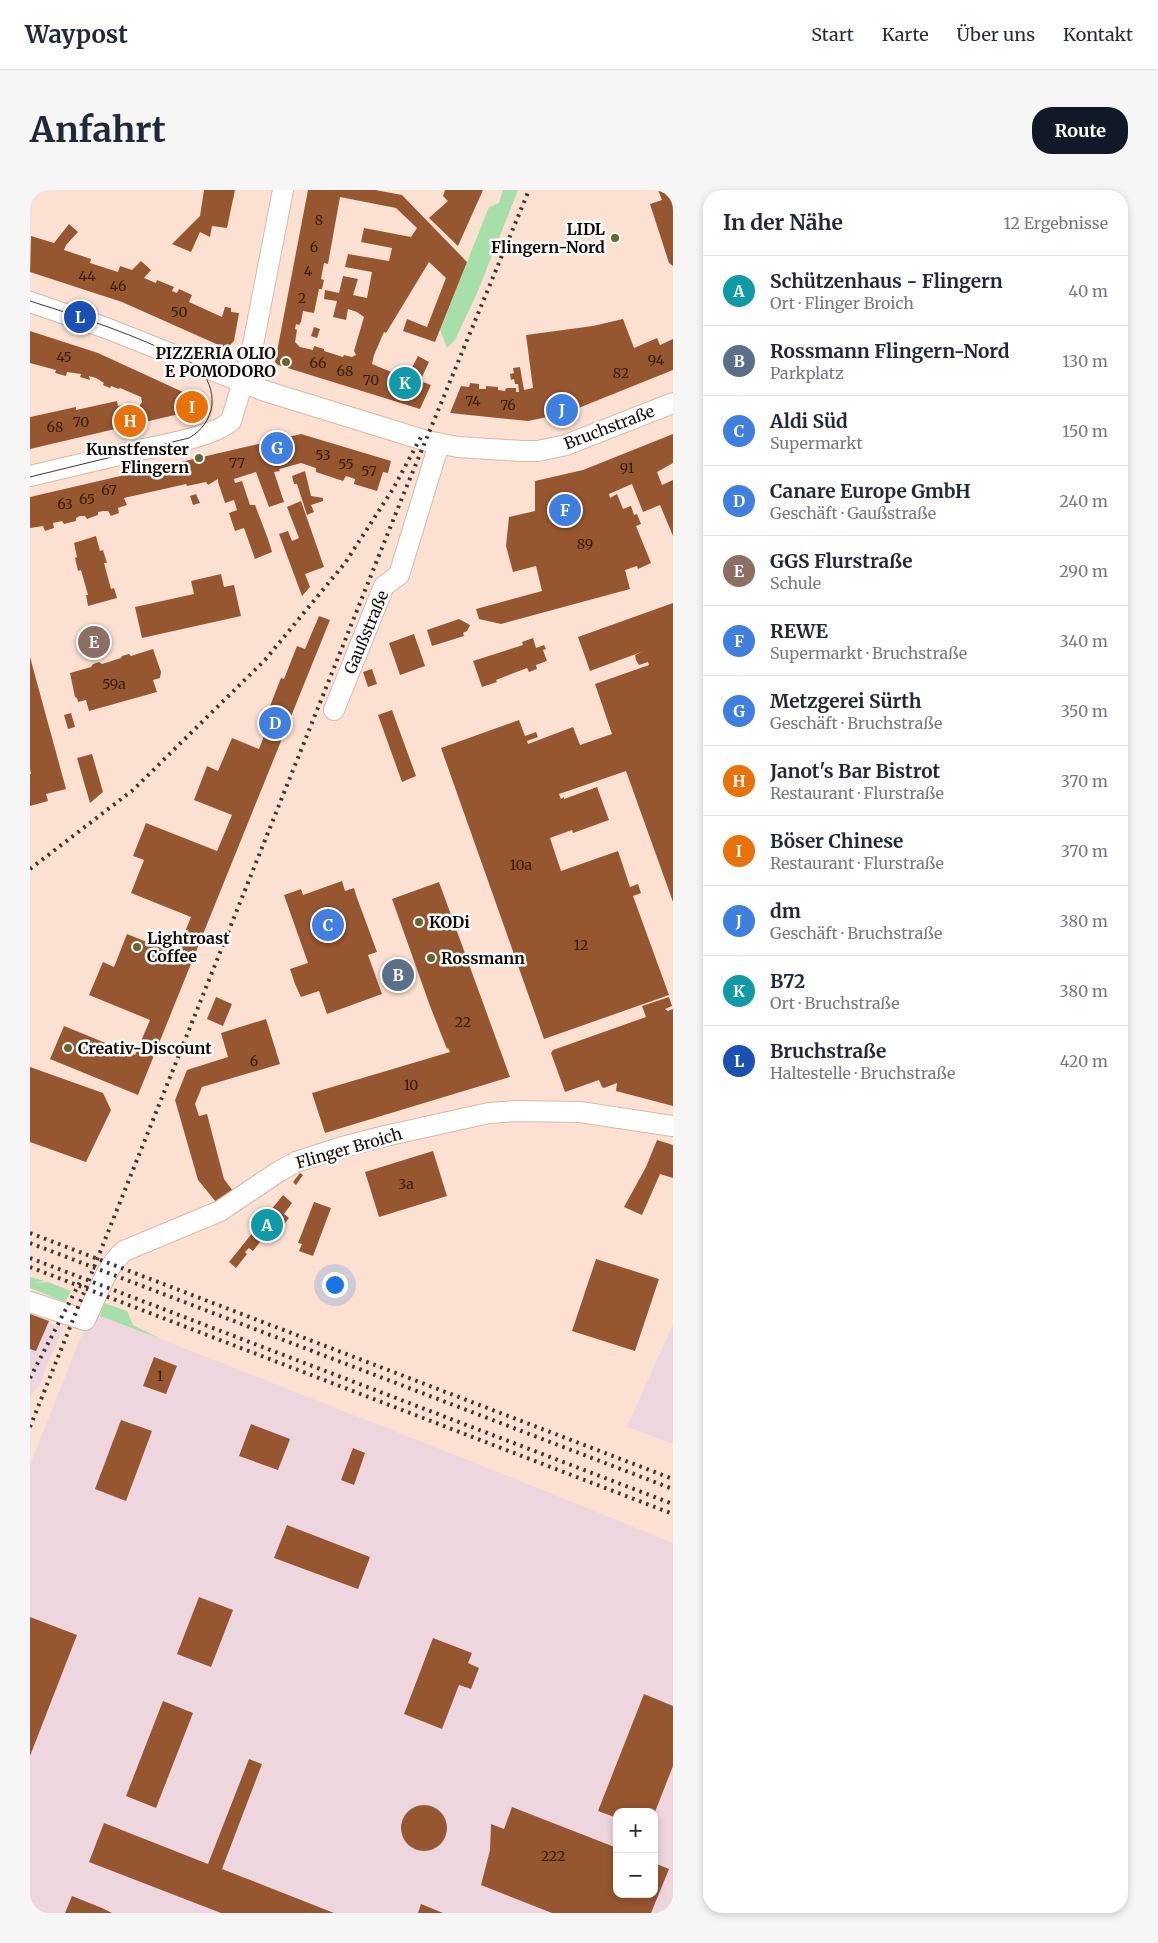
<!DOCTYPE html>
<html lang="de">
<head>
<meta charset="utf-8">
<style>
	body { margin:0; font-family:Merriweather,serif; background:#f6f6f7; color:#1f2937 }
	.controls { position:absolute; right:15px; bottom:15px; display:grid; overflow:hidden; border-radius:10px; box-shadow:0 2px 8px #0003 }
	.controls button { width:45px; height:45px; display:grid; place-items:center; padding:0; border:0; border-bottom:1px solid #e0e1e3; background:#fff; color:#1f2937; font:25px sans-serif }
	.you { position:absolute; left:304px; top:1094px; width:18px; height:18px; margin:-12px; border:4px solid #fff; border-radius:50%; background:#1a73e8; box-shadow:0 0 0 8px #1a73e833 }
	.badge { display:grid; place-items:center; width:32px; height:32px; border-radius:50%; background:#111827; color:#fff; font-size:16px; font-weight:700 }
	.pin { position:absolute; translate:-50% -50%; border:2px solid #fff; box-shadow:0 1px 5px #0006 }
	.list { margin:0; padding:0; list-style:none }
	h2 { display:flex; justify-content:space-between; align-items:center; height:65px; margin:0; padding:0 20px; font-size:21px }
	h2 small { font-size:16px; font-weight:400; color:#747a83 }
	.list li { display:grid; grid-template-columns:32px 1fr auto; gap:15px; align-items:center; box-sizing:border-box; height:70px; padding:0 20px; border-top:1px solid #e0e1e3 }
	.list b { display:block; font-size:19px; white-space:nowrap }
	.list p { margin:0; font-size:16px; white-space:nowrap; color:#747a83 }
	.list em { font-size:16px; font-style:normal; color:#747a83 }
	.map { position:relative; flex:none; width:643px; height:1723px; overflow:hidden; border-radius:20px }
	header { display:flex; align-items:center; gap:30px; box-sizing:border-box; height:70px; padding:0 25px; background:#fff; border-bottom:1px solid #e0e1e3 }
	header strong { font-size:24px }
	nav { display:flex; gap:28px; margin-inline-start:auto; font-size:18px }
	.intro { display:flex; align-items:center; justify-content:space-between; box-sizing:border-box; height:120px; padding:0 30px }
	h1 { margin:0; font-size:35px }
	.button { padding:12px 22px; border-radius:20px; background:#111827; color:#fff; font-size:18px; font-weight:700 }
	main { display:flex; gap:30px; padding:0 30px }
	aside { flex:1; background:#fff; border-radius:20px; box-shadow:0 2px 8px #0003 }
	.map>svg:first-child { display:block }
</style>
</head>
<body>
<header>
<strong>Waypost</strong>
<nav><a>Start</a><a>Karte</a><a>Über uns</a><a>Kontakt</a></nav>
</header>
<div class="intro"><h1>Anfahrt</h1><a class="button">Route</a></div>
<main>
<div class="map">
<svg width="643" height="1723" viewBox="0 0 643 1723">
	<rect width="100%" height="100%" fill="#fce1d3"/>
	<g fill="#eed6df" fill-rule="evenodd">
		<path d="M0,1124L33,1138L10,1193L0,1208Z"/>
		<path d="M70,1125L458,1278L643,1353V1723H0V1275L52,1144ZM587,1622H624V1704H587Z"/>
		<path d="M643,1134V1254L597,1237Z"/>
	</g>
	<g fill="#a7dfaa">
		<path d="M473,0H488L448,101L425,150L417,158L410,140L459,17L469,13Z"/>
		<path d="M0,1087L14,1091L5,1093L18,1092L41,1101L35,1112L0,1098Z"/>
		<path d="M74,1113L97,1121L103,1135L131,1149L70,1126Z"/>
	</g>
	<g fill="#965630" fill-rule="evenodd">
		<path d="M174,0H205L197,38L182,36L180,47L170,42L161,62L142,54L170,26Z"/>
		<path d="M278,0H345L372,5L437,72L405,152L373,141L377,129L397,137L416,88L399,72L356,143L354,142L344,165L342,174L378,189L380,186L378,185L388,166L399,172L390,191L401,195L390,219L248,175L245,172ZM310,7L366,18L387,38L381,47L334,38L331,52L362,58L359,71L318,64L315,77L342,82L337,108L323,105L328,89L313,86L309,103L295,100L294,109L307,111L303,127L316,130L318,119L327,122L334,127L324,161L326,165L322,167L314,165L313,167L294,161V159L284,156L283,160L270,157L265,152L267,140L265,139L266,134L269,135L271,132L273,121L284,123L289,99H292L294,90L291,89L294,73L298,74Z"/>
		<path d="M415,0H453L428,56L399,28L418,11L413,6Z"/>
		<path d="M628,0H643V76L639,73L620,14L632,10Z"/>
		<path d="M39,34L48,42L36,55L34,60L61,69L60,73L88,82L90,76L102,80L111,71L121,80L114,88L126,93L127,90L144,97L142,101L147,103L149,99L162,105L159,112L192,127L195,117L201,118V122L209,123L204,151L199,156L193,157L92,112L0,82L1,46L24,53Z"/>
		<path d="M593,129L604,158L627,148L630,155L643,149V180L536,223L498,231L420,223L431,196L439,197L440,193L449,194V199H456V196L468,197V200L475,201L476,198H486V202H489L488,194H485L484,189L481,190L480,184L484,183L483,178L490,177L494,200L503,198L496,145L563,136Z"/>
		<path d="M284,137L290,139L287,148L281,146Z"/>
		<path d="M0,141L68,163L166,208V220L0,259V227L46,217V220L87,211L88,216L97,214L108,218L112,212L111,207L90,198L89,199L81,196L80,198L73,195L74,193L66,188L59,186L60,190L50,187L51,184L37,182L36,186L25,183L26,180L0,173Z"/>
		<path d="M271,244L361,271L358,283L353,282L347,301L324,294L325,289L316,286L313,291L286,282V278L271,273L249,279L250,281L244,282L254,312L239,317L226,282L204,289L205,293L212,291L220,315H225L238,349L242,362L225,369L214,338L205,341L199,323L207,320L204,310L195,313L188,292V289L178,295L176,292L157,296L156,294L94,308L97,315L88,318L89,323L81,326L78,321H73L68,322V325L57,329L55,326H50L46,328V331L34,334L32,331L23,333L24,338L15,341L13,336L0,338V307Z"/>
		<path d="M643,244V273L627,282L632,295L643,290V346L630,315L613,322L602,294L579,304L580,308L587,304L593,319L601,316L604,325L607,324L611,334L606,336L621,373L608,379L607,376L595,380L600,399L471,434L449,429L446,419L512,401L506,376L483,382L476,356L479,327L505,321V291L553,280Z"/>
		<path d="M275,281L281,306L293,308V311L281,315L284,322L277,325L267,294H264L262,286Z"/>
		<path d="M166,304L170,313L163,315L160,306Z"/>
		<path d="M271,311L294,377L275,384L280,397L272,406L249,344L258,341L262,351L269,348L257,317Z"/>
		<path d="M66,346L70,361L73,360L77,373H74L81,399L84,398L87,408L58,416L56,405H58L51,380L48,381L45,368L47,367L44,353Z"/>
		<path d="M191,384L194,397L204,395L211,426L112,448L105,417L164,404L161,391Z"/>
		<path d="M643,413V712L596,581L529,604L531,609L534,607V609L567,597L579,630L543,643L542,640L520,648L531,681L588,661L600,697L608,694L611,703L603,706L639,805L514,849L411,558L489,530L495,546L506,542L508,547L497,551L498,554L543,537L550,555L582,544L565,494L619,475L618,472L609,475L606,470L605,465L614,461L560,481L548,447Z"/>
		<path d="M289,426L300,430L108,905L20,869L34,836L105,865L120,830L59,805L73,772L84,777L97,744L146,764L161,727L101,703L114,670L103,666L116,633L187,661L202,625L164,610L177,576L188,581L202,548L229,559L243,523L238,521L251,488L254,489L267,456L275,459Z"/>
		<path d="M429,429L440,435L437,441L433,443L434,446L402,456L397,440Z"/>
		<path d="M384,444L395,476L370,485L359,453Z"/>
		<path d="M503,448L506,458L514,455L516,459L513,460L517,471L506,475L507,479L499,482L497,478L466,490L467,492L452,497L443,471L493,455L492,452Z"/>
		<path d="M123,459L131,482L130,488L123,490L127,502L59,521L56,510L48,512L47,508L45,507L40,483L61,477L63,474L69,472L72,474L91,468L92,466L99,464L101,466Z"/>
		<path d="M0,467L36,599L16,604L18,611L0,616V584H1L0,579Z"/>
		<path d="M342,479L347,494L338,497L333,482Z"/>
		<path d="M362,520L386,586L372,592L348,525Z"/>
		<path d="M41,523L45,537L38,539L34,525Z"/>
		<path d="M62,564L73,602L60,613L47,568Z"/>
		<path d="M312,691L315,701L324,698L326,705L347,762L338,765L352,804L297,824L289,801L271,807L265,794L260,779L278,773L254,705L271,699L273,705Z"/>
		<path d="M409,692L480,887L295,943L282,903L420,862L418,858L417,859L400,816L362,709Z"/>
		<path d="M186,807L202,814L193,836L177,829Z"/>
		<path d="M639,807L642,816L635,819L638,821L643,819V916L586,901L587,893L574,898L572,897L569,890L535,902L521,863L523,860L616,827L612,816Z"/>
		<path d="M236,829L250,874L172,897L165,914L169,926L177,924L194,989L203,1001L186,1012L168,990L145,910L157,880L198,867L191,843Z"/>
		<path d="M0,877L73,903L81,920L56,972L0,952Z"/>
		<path d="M627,950L643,955V988L630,984L612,1025L594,1017L616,977Z"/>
		<path d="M403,961L417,1006L349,1027L335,982Z"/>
		<path d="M270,983L273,985L266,995L263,992Z"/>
		<path d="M253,1005L262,1013L254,1024L259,1028L252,1037L246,1032L223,1061L219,1058L215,1062L217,1064L206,1078L199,1072Z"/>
		<path d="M284,1012L301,1018L283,1066L269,1061L272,1054L268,1053Z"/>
		<path d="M566,1069L629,1089L605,1161L542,1141Z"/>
		<path d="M0,1124L19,1131L6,1161L0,1159Z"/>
		<path d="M124,1167L147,1176L136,1204L113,1196Z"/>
		<path d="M91,1230L122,1241L96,1311L65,1299Z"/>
		<path d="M221,1234L260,1249L248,1280L209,1266Z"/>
		<path d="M323,1258L335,1263L324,1295L311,1290Z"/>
		<path d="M257,1335L340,1367L328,1399L244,1368Z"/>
		<path d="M169,1407L203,1420L181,1477L147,1464Z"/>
		<path d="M0,1427L47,1445L0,1566Z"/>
		<path d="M403,1448L442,1463L438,1473L449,1478L441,1499L429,1495L412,1539L374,1524Z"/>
		<path d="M614,1504L643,1516V1576L625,1622H587V1628L568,1621Z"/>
		<path d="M133,1511L163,1523L126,1618L96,1606Z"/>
		<path d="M219,1569L232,1574L192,1679L304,1723H191L59,1672L74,1633L178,1674Z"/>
		<circle cx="394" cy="1638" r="23"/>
		<path d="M482,1617L587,1658V1704H624V1673L639,1679L621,1723H522L451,1695L460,1660L461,1634L474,1639Z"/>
		<path d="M42,1706L72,1718L82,1723H35Z"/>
		<path d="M391,1714L413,1723H388Z"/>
	</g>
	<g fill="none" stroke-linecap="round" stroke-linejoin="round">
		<g stroke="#d8b8a7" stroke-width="22">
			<g id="minor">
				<path d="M0,112L76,138L235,201L397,251L428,257L492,261H508L536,255L643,213"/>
				<path d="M0,286C37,277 73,269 110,260C133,255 185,246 201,231L221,165L253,0"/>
				<path d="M304,520L354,396L369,385L409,254"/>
				<path d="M0,1112L55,1130C65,1110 76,1076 94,1061L190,1021L248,982L266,972L309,958L355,946L459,923L486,921L550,922L643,936"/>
			</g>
		</g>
		<use href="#minor" stroke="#fff" stroke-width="20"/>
		<path stroke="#42352e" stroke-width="1" d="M0,111C44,125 88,139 130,158C142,164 157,168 167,177C178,187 183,201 182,215C180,230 171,241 159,248L0,287"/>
		<g stroke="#42352e" stroke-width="4" stroke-dasharray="2.5 5" stroke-linecap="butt">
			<path d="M0,679L103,600L235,470L315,373L363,299L392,245"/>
			<path d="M0,1043L643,1289"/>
			<path d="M0,1053L643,1299"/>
			<path d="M0,1068L643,1314"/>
			<path d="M0,1077L643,1324"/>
			<path d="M0,1188L51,1090"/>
			<path d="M0,1237L374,303L499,0"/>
		</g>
	</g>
	<g fill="#676532" stroke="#fff" stroke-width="2">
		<circle cx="585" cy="48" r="5"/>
		<circle cx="256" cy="172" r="5"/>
		<circle cx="169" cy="268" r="5"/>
		<circle cx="389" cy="732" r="5"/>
		<circle cx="107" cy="757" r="5"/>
		<circle cx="401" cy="768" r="5"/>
		<circle cx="38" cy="858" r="5"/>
	</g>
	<g text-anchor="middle" stroke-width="5" stroke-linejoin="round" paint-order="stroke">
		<g font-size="14" fill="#351e10">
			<text x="289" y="35">8</text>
			<text x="284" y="62">6</text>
			<text x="278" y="86">4</text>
			<text x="57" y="91">44</text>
			<text x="88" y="101">46</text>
			<text x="272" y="113">2</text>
			<text x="149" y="127">50</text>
			<text x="34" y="172">45</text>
			<text x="626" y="175">94</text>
			<text x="288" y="178">66</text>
			<text x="315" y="186">68</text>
			<text x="591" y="188">82</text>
			<text x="341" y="195">70</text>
			<text x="443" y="216">74</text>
			<text x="478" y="220">76</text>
			<text x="51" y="237">70</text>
			<text x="25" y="242">68</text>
			<text x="293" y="270">53</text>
			<text x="207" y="278">77</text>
			<text x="316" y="279">55</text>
			<text x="597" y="283">91</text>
			<text x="339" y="286">57</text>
			<text x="79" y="305">67</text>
			<text x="57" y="314">65</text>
			<text x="35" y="319">63</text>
			<text x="555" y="359">89</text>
			<text x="84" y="499">59a</text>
			<text x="491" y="680">10a</text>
			<text x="551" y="760">12</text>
			<text x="433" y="837">22</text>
			<text x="224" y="876">6</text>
			<text x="381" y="900">10</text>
			<text x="376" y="999">3a</text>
			<text x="130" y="1191">1</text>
			<text x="523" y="1671">222</text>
		</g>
		<g font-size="16" font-weight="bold" fill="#150b06" stroke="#fff" text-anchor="start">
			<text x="575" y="45" text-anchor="end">LIDL<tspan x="575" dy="18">Flingern-Nord</tspan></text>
			<text x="246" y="169" text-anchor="end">PIZZERIA OLIO<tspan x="246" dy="18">E POMODORO</tspan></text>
			<text x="159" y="265" text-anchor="end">Kunstfenster<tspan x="159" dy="18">Flingern</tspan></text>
			<text x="399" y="738">KODi</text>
			<text x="117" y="754">Lightroast<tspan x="117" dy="18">Coffee</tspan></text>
			<text x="411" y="774">Rossmann</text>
			<text x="48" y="864">Creativ-Discount</text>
		</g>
		<g font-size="16" fill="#150b06" stroke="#fff">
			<text transform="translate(579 237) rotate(-21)" y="6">Bruchstraße</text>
			<text transform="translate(336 442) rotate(-67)" y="6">Gaußstraße</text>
			<text transform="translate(319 958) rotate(-16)" y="6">Flinger Broich</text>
		</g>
	</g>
</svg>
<div class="controls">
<button>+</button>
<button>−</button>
</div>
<div class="you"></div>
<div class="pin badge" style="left:237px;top:1035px;background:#0f9aa8">A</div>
<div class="pin badge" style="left:368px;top:785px;background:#5c6f8a">B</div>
<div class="pin badge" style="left:298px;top:735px;background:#3f7fe0">C</div>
<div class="pin badge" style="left:245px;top:533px;background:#3f7fe0">D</div>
<div class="pin badge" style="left:64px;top:452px;background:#8d6e63">E</div>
<div class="pin badge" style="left:535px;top:320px;background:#3f7fe0">F</div>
<div class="pin badge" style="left:247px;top:258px;background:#3f7fe0">G</div>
<div class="pin badge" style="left:100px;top:231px;background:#e8710a">H</div>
<div class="pin badge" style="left:162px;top:217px;background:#e8710a">I</div>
<div class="pin badge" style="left:532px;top:220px;background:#3f7fe0">J</div>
<div class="pin badge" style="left:375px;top:193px;background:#0f9aa8">K</div>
<div class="pin badge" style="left:50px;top:127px;background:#1a4fb4">L</div>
</div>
<aside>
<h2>In der Nähe<small>12 Ergebnisse</small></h2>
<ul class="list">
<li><span class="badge" style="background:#0f9aa8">A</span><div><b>Schützenhaus - Flingern</b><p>Ort · Flinger Broich</p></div><em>40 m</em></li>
<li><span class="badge" style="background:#5c6f8a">B</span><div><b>Rossmann Flingern-Nord</b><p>Parkplatz</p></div><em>130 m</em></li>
<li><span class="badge" style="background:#3f7fe0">C</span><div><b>Aldi Süd</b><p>Supermarkt</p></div><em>150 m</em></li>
<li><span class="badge" style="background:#3f7fe0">D</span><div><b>Canare Europe GmbH</b><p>Geschäft · Gaußstraße</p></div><em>240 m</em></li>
<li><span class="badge" style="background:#8d6e63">E</span><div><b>GGS Flurstraße</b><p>Schule</p></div><em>290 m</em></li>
<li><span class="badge" style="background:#3f7fe0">F</span><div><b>REWE</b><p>Supermarkt · Bruchstraße</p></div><em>340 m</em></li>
<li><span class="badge" style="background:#3f7fe0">G</span><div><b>Metzgerei Sürth</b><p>Geschäft · Bruchstraße</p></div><em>350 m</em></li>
<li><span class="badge" style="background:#e8710a">H</span><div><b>Janot's Bar Bistrot</b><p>Restaurant · Flurstraße</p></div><em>370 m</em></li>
<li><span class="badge" style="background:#e8710a">I</span><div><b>Böser Chinese</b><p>Restaurant · Flurstraße</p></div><em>370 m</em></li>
<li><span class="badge" style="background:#3f7fe0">J</span><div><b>dm</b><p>Geschäft · Bruchstraße</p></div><em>380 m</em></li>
<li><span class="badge" style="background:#0f9aa8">K</span><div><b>B72</b><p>Ort · Bruchstraße</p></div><em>380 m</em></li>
<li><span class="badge" style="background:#1a4fb4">L</span><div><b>Bruchstraße</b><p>Haltestelle · Bruchstraße</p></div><em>420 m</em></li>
</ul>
</aside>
</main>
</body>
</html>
